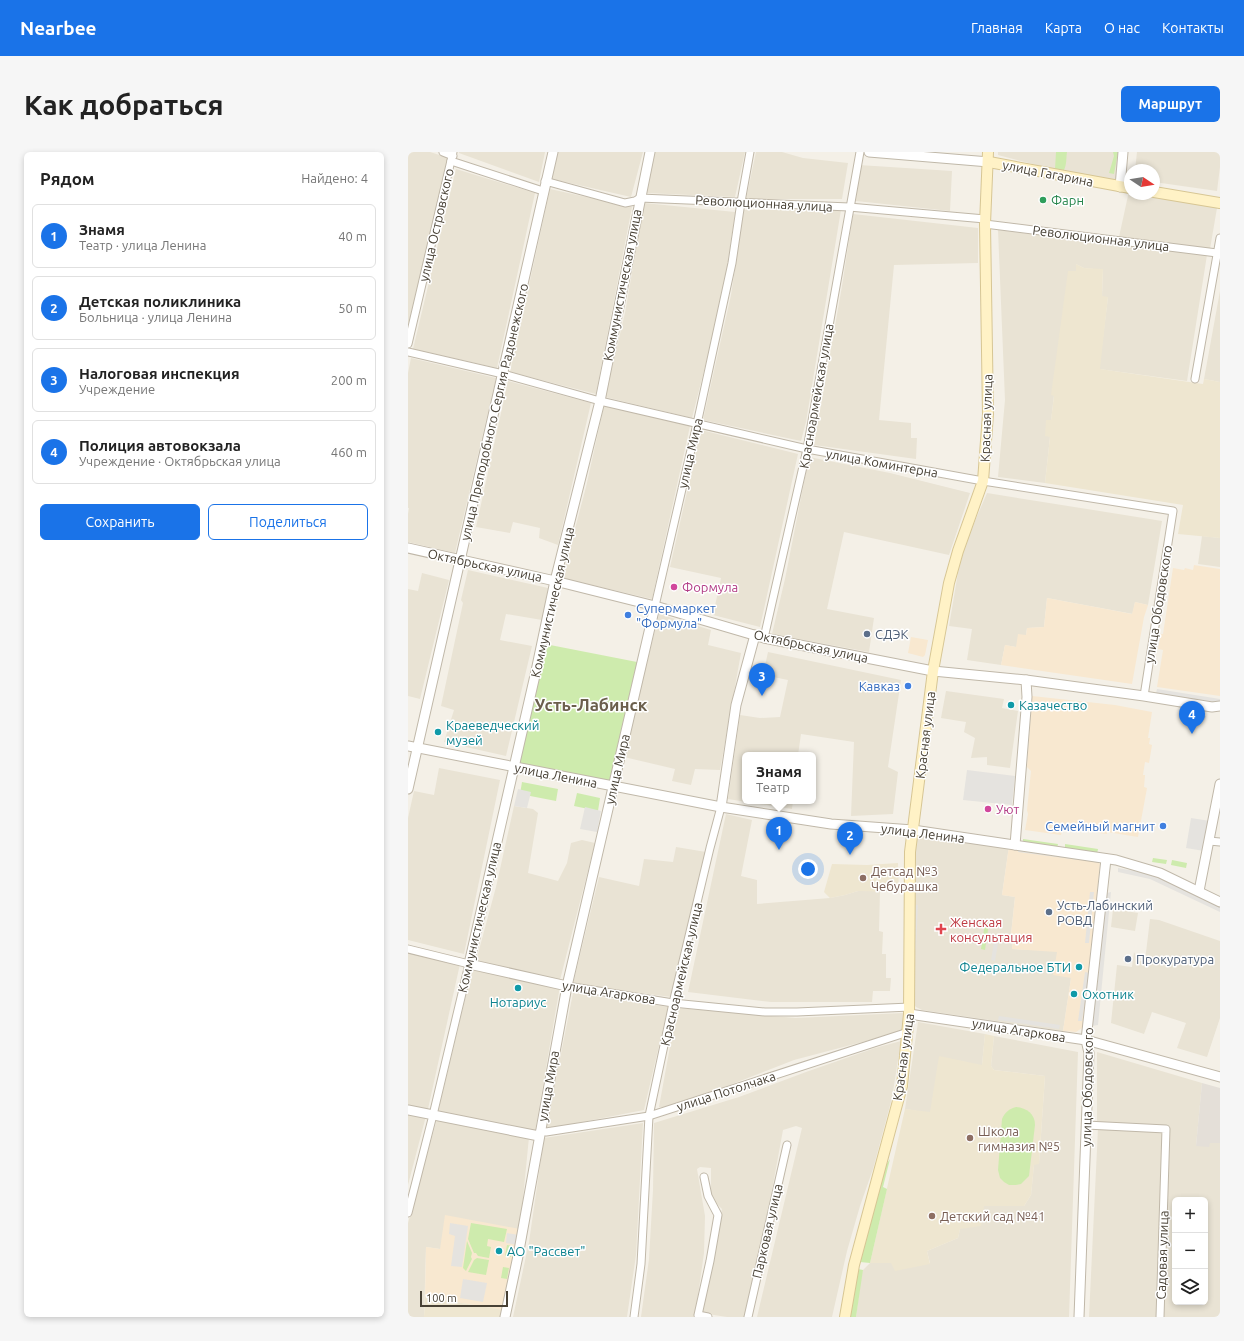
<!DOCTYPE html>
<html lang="ru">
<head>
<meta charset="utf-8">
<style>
	body { margin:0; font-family:Ubuntu,sans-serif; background:#f6f6f6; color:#222 }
	.controls { position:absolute; right:12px; bottom:12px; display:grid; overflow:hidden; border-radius:6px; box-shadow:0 2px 6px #0003 }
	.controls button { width:36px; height:36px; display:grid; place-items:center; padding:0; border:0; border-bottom:1px solid #e0e0e0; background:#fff; color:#222; font:20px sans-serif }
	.compass { position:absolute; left:716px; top:12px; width:36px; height:36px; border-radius:50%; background:#fff; box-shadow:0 2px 6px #0003; rotate:102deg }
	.scale { position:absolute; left:12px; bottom:10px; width:88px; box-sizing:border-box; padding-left:4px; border:2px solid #484135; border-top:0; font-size:11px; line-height:14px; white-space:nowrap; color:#484135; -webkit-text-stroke:3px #fff; paint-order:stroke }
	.you { position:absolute; left:400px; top:717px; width:14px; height:14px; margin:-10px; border:3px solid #fff; border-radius:50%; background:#1a73e8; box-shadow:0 0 0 6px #1a73e833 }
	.badge { display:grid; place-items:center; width:26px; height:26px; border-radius:50%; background:#1a73e8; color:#fff; font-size:13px; font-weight:700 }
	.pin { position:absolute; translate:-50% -33px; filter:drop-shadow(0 1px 2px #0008) }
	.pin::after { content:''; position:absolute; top:21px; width:14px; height:12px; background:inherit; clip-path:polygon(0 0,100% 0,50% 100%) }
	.popup { position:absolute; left:334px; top:600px; width:74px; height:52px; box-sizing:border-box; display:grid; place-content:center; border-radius:6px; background:#fff; filter:drop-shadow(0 1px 3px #0005); font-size:13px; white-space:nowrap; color:#767676 }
	.popup b { font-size:15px; color:#222 }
	.popup::after { content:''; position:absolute; left:50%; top:100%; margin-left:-8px; border:8px solid transparent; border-top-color:#fff }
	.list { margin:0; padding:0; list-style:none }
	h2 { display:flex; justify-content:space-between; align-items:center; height:52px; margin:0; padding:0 16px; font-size:17px }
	h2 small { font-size:13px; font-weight:400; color:#767676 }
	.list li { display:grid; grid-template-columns:26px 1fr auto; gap:12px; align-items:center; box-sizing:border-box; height:64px; margin:0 8px 8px; padding:0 8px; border:1px solid #e0e0e0; border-radius:6px }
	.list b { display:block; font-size:15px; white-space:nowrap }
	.list p { margin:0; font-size:13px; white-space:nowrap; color:#767676 }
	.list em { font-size:13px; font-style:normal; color:#767676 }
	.actions { display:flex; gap:8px; padding:12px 16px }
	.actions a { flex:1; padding:9px 0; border:1px solid #1a73e8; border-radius:6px; text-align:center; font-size:14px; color:#1a73e8 }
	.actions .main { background:#1a73e8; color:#fff }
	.icon { flex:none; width:22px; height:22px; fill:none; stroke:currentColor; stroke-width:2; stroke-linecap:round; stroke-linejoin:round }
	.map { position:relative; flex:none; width:812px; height:1165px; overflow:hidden; border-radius:6px }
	header { display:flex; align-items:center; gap:24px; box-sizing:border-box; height:56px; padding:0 20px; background:#1a73e8; color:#fff }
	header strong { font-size:19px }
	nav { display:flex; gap:22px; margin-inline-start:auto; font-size:14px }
	.intro { display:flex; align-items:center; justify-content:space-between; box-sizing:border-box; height:96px; padding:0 24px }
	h1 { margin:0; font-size:28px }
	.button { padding:10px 18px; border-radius:6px; background:#1a73e8; color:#fff; font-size:14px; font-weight:700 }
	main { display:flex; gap:24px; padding:0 24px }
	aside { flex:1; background:#fff; border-radius:6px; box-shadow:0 2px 6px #0003 }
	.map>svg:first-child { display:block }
</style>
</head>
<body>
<header>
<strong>Nearbee</strong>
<nav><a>Главная</a><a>Карта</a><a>О нас</a><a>Контакты</a></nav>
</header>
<div class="intro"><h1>Как добраться</h1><a class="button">Маршрут</a></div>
<main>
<aside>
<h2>Рядом<small>Найдено: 4</small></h2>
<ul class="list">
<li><span class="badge">1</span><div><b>Знамя</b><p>Театр · улица Ленина</p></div><em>40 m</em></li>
<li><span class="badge">2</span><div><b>Детская поликлиника</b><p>Больница · улица Ленина</p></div><em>50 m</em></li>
<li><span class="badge">3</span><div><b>Налоговая инспекция</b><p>Учреждение</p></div><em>200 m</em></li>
<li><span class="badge">4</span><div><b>Полиция автовокзала</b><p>Учреждение · Октябрьская улица</p></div><em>460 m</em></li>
</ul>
<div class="actions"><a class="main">Сохранить</a><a>Поделиться</a></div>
</aside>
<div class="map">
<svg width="812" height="1165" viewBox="0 0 812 1165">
	<rect width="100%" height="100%" fill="#f4f0e7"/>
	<g fill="#e9e3d4" fill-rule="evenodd">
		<path d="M0,0H22L41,6L0,173Z"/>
		<path d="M51,0H137L131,30L51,1Z"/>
		<path d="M150,0H235L223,45L144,27Z"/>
		<path d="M247,0H337L327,45L238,41Z"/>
		<path d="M348,0H374L395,6L440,11L434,47H338Z"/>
		<path d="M590,0H712L708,29L644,17L590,3Z"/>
		<path d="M729,0H812V15L809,39L746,30V18H727Z"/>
		<path d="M451,13L544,19L542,59L448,49Z"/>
		<path d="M48,17L127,41L89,216L5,197Z"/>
		<path d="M142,37L224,55L188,242L102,220Z"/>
		<path d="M721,39L722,40V42H735L809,56L802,97L711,85Z"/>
		<path d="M236,51L327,60L319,116L305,183L284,266L197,245L217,161Z"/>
		<path d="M336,58H433L398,270L393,289L295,268L323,143Z"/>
		<path d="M445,62L570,76V111L486,113L471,268L503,271V286H509L508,307L406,293L434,134Z"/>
		<path d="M590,78L799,103L779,229L691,217L700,145H694L695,118L676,116L668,112V119L644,243H646L643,269L639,268L642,285L637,331L590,325L597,248Z"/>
		<path d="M812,139V230L796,227Z"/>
		<path d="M3,206L88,226L47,401L0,390V362L1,356H0V221Z"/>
		<path d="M100,229L183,251L150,393L131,386L132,376L105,370L102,381L68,375Z"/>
		<path d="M196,254L282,274L244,447L154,426L178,335Z"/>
		<path d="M293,278L390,302L352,475L305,463L313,426L262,415Z"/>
		<path d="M401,305L482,321L562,341L541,403L436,380L419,457L466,466L461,500L364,482L377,427Z"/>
		<path d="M579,341L754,369L740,453L727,450L725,462L639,446L636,475L619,476L618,483L608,495L597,493L593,513L559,508L564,477L541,474L552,409L558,390Z"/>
		<path d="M794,384L812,386V415L790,412Z"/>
		<path d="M60,418L140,436L134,468L98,462L92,488L124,494L98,604L36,590L46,558L33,554L55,451L53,448Z"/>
		<path d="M14,421L41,428L12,547L0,544V437L10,439Z"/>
		<path d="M251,462L303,478L300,493L333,501L312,618L287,617L283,633L264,629L267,617L216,605Z"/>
		<path d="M360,500L493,528L480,615L490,620L485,662L443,664L446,590L393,582L390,603H337V649H385L384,657L320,647L332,563L352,566L372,565L380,528L355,523Z"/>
		<path d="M538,539L596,547L594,556L610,559L602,616L579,613V605L563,606L567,586L556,580L558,570L533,566Z"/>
		<path d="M31,616L92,628L56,802L0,788V666L6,639L26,643Z"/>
		<path d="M106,654L125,657L130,661L120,721L150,729L159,711L163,691L174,688L187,691L152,828L68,809L88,735Z"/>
		<path d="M318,662L344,668L333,724L349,728V752L422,746L437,743L450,739H472L471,779L475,780L474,802H478V826H483L482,839H465L464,850H363L280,840Z"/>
		<path d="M515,684L601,694L594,743L607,745L603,782L605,783L604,797L649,799L663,826L655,879L514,858L508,855L504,850L507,692L510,685Z"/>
		<path d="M268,695L298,700L263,845L165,832L191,725L231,734L236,707L265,710Z"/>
		<path d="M705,757L730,761L727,779L703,775Z"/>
		<path d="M742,767L751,768L812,789V866L799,905L769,896L778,871L744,860L736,882L703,871L709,813L724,815L726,800L730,809H737Z"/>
		<path d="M0,798L52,812L20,957L0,954Z"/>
		<path d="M65,814L152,834L127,980L30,960Z"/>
		<path d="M165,841L260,855L236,958L138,977Z"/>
		<path d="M269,856L388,866L495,861L496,879L386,908L309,938L257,955H251Z"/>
		<path d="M510,870L577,882L574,913L522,961L497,957Z"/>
		<path d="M586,884L670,900L661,1165H448L453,1125L455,1118L462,1111H522L519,1099L550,1086L552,1077L576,1054H616L623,1043L626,1012H631L637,924L586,918L583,914Z"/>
		<path d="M493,889L484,946L465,1017L452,1054L439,1099L424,1165H349L394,976L388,974L375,978L362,1049L336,1165H319L293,1161L305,1107L314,1057L303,1046V1016L292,1015L289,1017L297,1064L296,1101L287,1165H233L241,1107L245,1038L246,971L331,945L398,920L467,896Z"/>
		<path d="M689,900L794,931L788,994L802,991H812V1165H756L762,974L689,972ZM767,1048H797V1150H767Z"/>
		<path d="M0,960L18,964L0,1033Z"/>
		<path d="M29,967L121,985L112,1077L32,1097L18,1095L16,1165H0V1071Z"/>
		<path d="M235,971L228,1103L219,1165H105L121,1090L136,986Z"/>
		<path d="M690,976L754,979L749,1165H681Z"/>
	</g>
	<g fill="#f8e8d0">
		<path d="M786,413L812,417V544L749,535L755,498L750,497L753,482H755L765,416L776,418L777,416L785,418Z"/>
		<path d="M639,446L724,462L727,450L740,453L736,465L724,532L593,513L597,493L608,495L610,482L618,483L619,476L636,475Z"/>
		<path d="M503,485L520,488L517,503L515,505L500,501Z"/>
		<path d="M624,544L707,553L744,560L740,586H742L741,592L744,593L741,611L737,610L735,623H737L736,635L739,636L730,685L699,680V682L691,681V679L655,675L653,683L617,678L620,662L619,658L623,619L619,615Z"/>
		<path d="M601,694L685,706L692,712L683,806L674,876L668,880L655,879L663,826L645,823L649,800L604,797L605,783H603L607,745L594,743Z"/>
		<path d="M37,1063L112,1077L96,1158L17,1145L18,1095L32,1097Z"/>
	</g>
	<path fill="#e4dfd8" d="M794,931L812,936V991H802L801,995L788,994Z"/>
	<g fill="#eee6d0">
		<path d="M668,112L676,116L695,117L694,144L700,145L692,217L795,232L796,227L812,230V386L770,382L775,353L637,331L642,285L637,284L638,268H643L646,244L643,243L660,119H668Z"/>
		<path d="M490,711L491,740L450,739L437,743L422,746L416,740L424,712L459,713Z"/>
		<path d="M577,882L586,884L583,914L586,918L637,924L631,1012L626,1013L623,1043L616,1054H576L573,1074L552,1077L550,1086L519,1099L522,1112L487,1119L483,1111H462L497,957L522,960L531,904L574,913Z"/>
		<path d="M17,1144V1145L96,1158L94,1165H16Z"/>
	</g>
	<g fill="#ceebad">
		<path d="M648,0H659C658,6 659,12 656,18L647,17Z"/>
		<path d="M705,0H710L706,22L701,21L706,4Z"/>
		<path d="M137,492L229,510L201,630L110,613Z"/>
		<path d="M114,630L150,637L148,649L112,642Z"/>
		<path d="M169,641L192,646L190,659L166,654Z"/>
		<path d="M615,687L650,692L649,696L615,690Z"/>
		<path d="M657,692L690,697L689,702L657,697Z"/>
		<path d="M745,706L759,708L758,712L744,710Z"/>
		<path d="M764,708L779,711L778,716L763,713Z"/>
		<path d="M577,771H581L577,798L573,797Z"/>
		<path d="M608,955C619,956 627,962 627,973L621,1024L613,1032L608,1033H601L596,1030L592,1026L590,1018L594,967C597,960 601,957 608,955Z"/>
		<path d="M482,1007L475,1035L479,1037L462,1111L452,1110L476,1016Z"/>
		<path d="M63,1071L99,1077L96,1090L80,1087L79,1094L83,1095L81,1106L70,1104L68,1101H66L60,1087Z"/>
		<path d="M59,1089L64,1101L63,1105L64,1107L58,1119L55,1116Z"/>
		<path d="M99,1093L105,1094L103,1105L97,1104Z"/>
		<path d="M69,1106L81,1108L78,1123L60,1120L66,1108Z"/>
		<path d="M95,1115L101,1116L99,1127L93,1126Z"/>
		<path d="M450,1117L455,1118L448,1165H441Z"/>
	</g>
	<g fill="#e5e3df">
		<path d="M749,537L812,547V551L748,541Z"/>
		<path d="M782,561L798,564L797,568L781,565Z"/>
		<path d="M559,618L607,624L604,653L555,648Z"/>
		<path d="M110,637L123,640L119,656L106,654Z"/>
		<path d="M177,655L193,659L189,680L172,677Z"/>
		<path d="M783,666L802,669L796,699L778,696Z"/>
		<path d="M611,696L671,704V708L610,700Z"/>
		<path d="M710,716L743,722L812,755V760L742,727L710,720Z"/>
		<path d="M682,740H686L681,791H677Z"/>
		<path d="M703,740L690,873L684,874L699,741Z"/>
		<path d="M507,753H510L508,797H505Z"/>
		<path d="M587,785H591L587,809L583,808Z"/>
		<path d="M677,820L681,821L674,869H670Z"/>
		<path d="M591,864L652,873L651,877L590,868Z"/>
		<path d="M42,1071L60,1074L54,1115L43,1114L47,1084L41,1082Z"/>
		<path d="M99,1081L111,1083L109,1093L98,1091Z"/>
		<path d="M55,1127L79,1131L75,1150L52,1146Z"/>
	</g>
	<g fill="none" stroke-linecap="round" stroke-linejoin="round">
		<g stroke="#c0b8a9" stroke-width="9">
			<g id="minor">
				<path d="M35,0L45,4"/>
				<path d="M43,9L135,39"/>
				<path d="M137,29L217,51L227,49L232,46L441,55L577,67"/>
				<path d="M577,72L809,101"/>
				<path d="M0,192L45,0"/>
				<path d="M0,200L95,222L192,249L399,297L575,329L765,359L736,544"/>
				<path d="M787,227L812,86"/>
				<path d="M247,454L289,272L324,111L333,50L342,0"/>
				<path d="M356,486L399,297L452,0"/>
				<path d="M801,689L812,690"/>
				<path d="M0,797L61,812L25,963L0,1061"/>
				<path d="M159,834L265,851L357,860H389L502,855"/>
				<path d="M678,973L758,977L752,1165"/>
				<path d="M132,979L138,980L241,964L500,880"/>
				<path d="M296,1025L300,1044L310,1063L302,1109L290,1163L300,1165"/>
				<path d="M226,1165L233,1112L241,964L265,851L302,696L313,655"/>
				<path d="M340,1165L379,993"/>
			</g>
		</g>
		<g stroke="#c0b8a9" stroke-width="11">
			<g id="tertiary">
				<path d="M461,0L581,10"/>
				<path d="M712,35L715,0"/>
				<path d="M0,396L147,429L247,454L356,486L525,519L618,528L736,544L804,555L812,554"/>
				<path d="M0,594L313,655L423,672L505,678L708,708L752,721L812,750"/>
				<path d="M0,637L145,0"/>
				<path d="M313,655L328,553L347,483"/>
				<path d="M607,693L619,545L618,528"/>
				<path d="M791,739L812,632"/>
				<path d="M159,834L61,812L128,519L147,429L192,249L242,0"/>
				<path d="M501,862L678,888L812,925"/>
				<path d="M0,958L131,984"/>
				<path d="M97,1165L110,1104L159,834L247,454"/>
				<path d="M671,1165L681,901L678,888L698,707"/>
			</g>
		</g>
		<g stroke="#d7c694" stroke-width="12">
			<g id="secondary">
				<path d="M581,10L722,36"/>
				<path d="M746,40L812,51"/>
				<path d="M437,1165L446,1113L494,934L501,862L502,700L525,519L541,431L550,399L575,329L580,262L577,72L580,0"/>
			</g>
		</g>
		<use href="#minor" stroke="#fff" stroke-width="7"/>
		<use href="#tertiary" stroke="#fff" stroke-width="9"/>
		<use href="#secondary" stroke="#fff2c6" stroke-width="10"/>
	</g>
	<circle fill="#2e9e5b" stroke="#fff" stroke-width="1.5" cx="635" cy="48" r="4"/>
	<g fill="#d1479c" stroke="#fff" stroke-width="1.5">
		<circle cx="266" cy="435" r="4"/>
		<circle cx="580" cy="657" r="4"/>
	</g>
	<g fill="#3f7fe0" stroke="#fff" stroke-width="1.5">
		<circle cx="220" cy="463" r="4"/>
		<circle cx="500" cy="534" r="4"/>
		<circle cx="755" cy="674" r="4"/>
	</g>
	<g fill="#5c6f8a" stroke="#fff" stroke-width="1.5">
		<circle cx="459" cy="482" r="4"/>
		<circle cx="641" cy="760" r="4"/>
		<circle cx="720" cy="807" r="4"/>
	</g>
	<g fill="#0f9aa8" stroke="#fff" stroke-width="1.5">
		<circle cx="603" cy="553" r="4"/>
		<circle cx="30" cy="580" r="4"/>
		<circle cx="671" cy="815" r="4"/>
		<circle cx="110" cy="836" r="4"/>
		<circle cx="666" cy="842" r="4"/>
		<circle cx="91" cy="1099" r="4"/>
	</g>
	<g fill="#8d6e63" stroke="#fff" stroke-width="1.5">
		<circle cx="455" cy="726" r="4"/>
		<circle cx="562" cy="986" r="4"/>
		<circle cx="524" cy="1064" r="4"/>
	</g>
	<path fill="#e0444e" stroke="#fff" stroke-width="1.5" d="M531 771h4v4h4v4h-4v4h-4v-4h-4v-4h4z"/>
	<g text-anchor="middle" stroke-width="3" stroke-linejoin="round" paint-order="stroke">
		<g font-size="13" fill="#484135" stroke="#fff">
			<text transform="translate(640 21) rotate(11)" y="5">улица Гагарина</text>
			<text transform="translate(356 51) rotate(3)" y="5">Революционная улица</text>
			<text transform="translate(28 73) rotate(-77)" y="5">улица Островского</text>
			<text transform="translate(693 86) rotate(7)" y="5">Революционная улица</text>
			<text transform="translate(214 133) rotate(-79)" y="5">Коммунистическая улица</text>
			<text transform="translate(408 244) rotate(-80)" y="5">Красноармейская улица</text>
			<text transform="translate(86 260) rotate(-77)" y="5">улица Преподобного Сергия Радонежского</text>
			<text transform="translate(578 266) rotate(-88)" y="5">Красная улица</text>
			<text transform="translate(282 301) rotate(-77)" y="5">улица Мира</text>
			<text transform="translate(474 311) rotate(10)" y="5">улица Коминтерна</text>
			<text transform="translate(77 413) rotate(12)" y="5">Октябрьская улица</text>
			<text transform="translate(144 450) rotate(-77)" y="5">Коммунистическая улица</text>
			<text transform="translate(750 452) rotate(-81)" y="5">улица Ободовского</text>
			<text transform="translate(403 494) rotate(12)" y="5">Октябрьская улица</text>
			<text transform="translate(517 583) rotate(-83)" y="5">Красная улица</text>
			<text transform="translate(209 617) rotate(-77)" y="5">улица Мира</text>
			<text transform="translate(148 623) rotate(11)" y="5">улица Ленина</text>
			<text transform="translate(515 681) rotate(7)" y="5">улица Ленина</text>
			<text transform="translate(71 765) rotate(-77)" y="5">Коммунистическая улица</text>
			<text transform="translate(273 822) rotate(-77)" y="5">Красноармейская улица</text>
			<text transform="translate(201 840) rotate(9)" y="5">улица Агаркова</text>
			<text transform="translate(611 878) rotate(9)" y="5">улица Агаркова</text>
			<text transform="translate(495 905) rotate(-82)" y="5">Красная улица</text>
			<text transform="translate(140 934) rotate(-80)" y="5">улица Мира</text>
			<text transform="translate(679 935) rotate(-89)" y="5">улица Ободовского</text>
			<text transform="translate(318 939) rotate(-18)" y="5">улица Потолчака</text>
			<text transform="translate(359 1079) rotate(-77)" y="5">Парковая улица</text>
			<text transform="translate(754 1103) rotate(-88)" y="5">Садовая улица</text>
		</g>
		<g font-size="13" fill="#27864d" stroke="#fff" text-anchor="start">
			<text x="643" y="53">Фарн</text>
		</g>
		<g font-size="13" fill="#b23c85" stroke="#fff" text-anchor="start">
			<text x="274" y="440">Формула</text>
			<text x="588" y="662">Уют</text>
		</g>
		<g font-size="13" fill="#366cbe" stroke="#fff" text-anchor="end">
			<text x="228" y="461" text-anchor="start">Супермаркет<tspan x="228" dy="15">"Формула"</tspan></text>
			<text x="492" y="539">Кавказ</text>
			<text x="747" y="679">Семейный магнит</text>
		</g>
		<g font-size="13" fill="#4e5e75" stroke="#fff" text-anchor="start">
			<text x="467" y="487">СДЭК</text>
			<text x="649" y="758">Усть-Лабинский<tspan x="649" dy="15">РОВД</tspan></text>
			<text x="728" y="812">Прокуратура</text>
		</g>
		<g font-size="13" fill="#0d838f" stroke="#fff" text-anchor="start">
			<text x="611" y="558">Казачество</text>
			<text x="38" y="578">Краеведческий<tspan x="38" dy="15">музей</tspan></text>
			<text x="663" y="820" text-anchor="end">Федеральное БТИ</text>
			<text x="674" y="847">Охотник</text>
			<text x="110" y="855" text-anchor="middle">Нотариус</text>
			<text x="99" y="1104">АО "Рассвет"</text>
		</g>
		<g font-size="13" fill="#785e54" stroke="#fff" text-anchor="start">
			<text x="463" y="724">Детсад №3<tspan x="463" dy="15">Чебурашка</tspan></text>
			<text x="570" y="984">Школа<tspan x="570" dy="15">гимназия №5</tspan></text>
			<text x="532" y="1069">Детский сад №41</text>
		</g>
		<g font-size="13" fill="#be3a42" stroke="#fff" text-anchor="start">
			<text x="542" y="775">Женская<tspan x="542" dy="15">консультация</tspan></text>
		</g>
		<g font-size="17" font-weight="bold" fill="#6b5f4c" stroke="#fff">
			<text x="183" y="559">Усть-Лабинск</text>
		</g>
	</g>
</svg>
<div class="controls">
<button>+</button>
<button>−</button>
<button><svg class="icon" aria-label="layers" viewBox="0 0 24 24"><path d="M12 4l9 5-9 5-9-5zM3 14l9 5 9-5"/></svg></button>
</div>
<svg class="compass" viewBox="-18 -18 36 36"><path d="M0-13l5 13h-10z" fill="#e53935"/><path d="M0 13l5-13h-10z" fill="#767676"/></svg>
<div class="scale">100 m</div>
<div class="you"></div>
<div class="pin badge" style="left:371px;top:698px">1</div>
<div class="popup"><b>Знамя</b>Театр</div>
<div class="pin badge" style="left:442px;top:703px">2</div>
<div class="pin badge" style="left:354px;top:544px">3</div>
<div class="pin badge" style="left:784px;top:582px">4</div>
</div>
</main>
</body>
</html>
